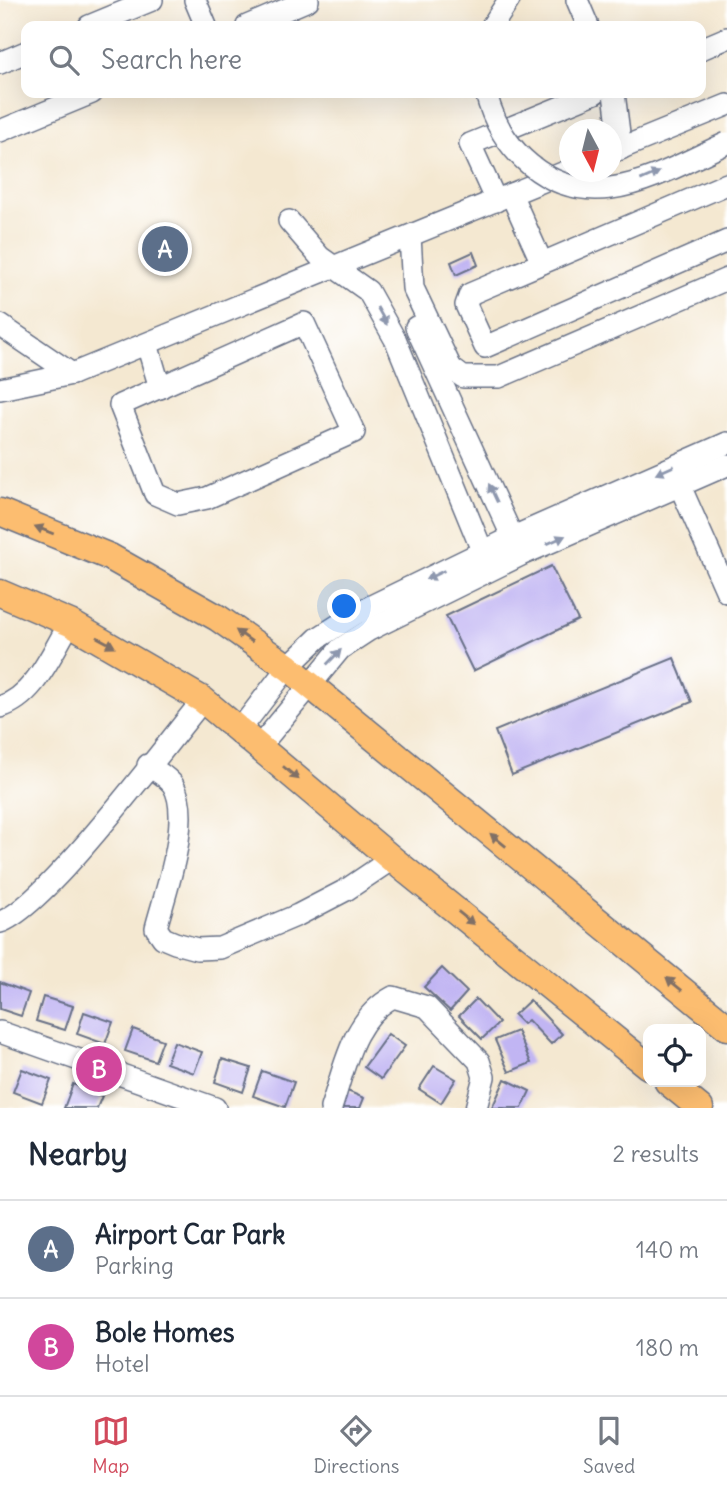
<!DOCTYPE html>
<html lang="en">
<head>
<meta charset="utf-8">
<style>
	body { margin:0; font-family:Delius,sans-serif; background:#f6f6f7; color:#1f2937 }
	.controls { position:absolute; right:21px; bottom:21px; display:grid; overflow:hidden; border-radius:14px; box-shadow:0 7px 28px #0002 }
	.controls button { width:63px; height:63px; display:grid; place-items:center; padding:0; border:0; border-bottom:2px solid #e0e1e3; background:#fff; color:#1f2937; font:35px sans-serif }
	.compass { position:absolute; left:559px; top:119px; width:63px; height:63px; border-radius:50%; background:#fff; box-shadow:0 7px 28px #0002; rotate:173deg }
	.you { position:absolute; left:345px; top:607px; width:24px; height:24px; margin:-18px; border:5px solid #fff; border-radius:50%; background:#1a73e8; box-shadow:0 0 0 10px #1a73e833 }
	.badge { display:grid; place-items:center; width:46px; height:46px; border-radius:50%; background:#d1495b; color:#fff; font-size:23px; font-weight:700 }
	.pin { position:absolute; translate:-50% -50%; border:4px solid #fff; box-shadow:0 2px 7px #0006 }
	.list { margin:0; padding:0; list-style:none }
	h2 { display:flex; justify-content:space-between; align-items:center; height:91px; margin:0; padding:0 28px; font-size:30px }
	h2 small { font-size:23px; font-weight:400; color:#747a83 }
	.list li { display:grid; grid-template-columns:46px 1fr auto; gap:21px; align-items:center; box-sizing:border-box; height:98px; padding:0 28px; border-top:2px solid #e0e1e3 }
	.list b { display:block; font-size:26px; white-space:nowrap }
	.list p { margin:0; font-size:23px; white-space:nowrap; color:#747a83 }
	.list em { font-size:23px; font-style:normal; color:#747a83 }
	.icon { flex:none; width:38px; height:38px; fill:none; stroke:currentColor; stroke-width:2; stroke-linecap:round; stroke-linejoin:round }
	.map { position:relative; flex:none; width:727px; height:1108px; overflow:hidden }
	.search { position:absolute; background:#fff; box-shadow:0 7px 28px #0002; left:21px; right:21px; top:21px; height:77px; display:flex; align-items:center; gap:18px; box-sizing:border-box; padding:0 24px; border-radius:14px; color:#747a83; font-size:26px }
	.sheet { height:287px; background:#fff }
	nav { display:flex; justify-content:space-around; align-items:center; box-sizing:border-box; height:98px; border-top:2px solid #e0e1e3; background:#fff; font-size:19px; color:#747a83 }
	nav a { display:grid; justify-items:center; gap:4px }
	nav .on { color:#d1495b }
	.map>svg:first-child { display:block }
</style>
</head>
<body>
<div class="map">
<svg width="727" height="1108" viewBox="0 0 727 1108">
	<rect width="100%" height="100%" fill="#fff"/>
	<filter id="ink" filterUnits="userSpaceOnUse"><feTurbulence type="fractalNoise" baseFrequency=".0143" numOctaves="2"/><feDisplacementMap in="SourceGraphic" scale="14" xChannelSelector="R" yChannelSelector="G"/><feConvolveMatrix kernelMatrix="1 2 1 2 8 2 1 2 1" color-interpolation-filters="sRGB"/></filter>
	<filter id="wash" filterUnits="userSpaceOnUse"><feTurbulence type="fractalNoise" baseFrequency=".00686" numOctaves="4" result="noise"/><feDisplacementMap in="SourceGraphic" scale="28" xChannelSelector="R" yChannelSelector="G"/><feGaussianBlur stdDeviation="1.57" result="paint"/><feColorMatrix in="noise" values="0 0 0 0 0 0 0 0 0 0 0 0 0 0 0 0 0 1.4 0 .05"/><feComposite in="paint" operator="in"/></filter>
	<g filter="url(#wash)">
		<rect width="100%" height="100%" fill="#f4e8d1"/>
		<g id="blocks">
			<g fill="#c1b5f3">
				<path d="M473,252L478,265L456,275L451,262Z"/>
				<path d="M551,566L578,620L473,671L446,616Z"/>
				<path d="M674,658L692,702L512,775L495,731Z"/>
				<path d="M442,968L467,992L450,1011L424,987Z"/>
				<path d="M0,982L29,993L21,1016L0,1009Z"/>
				<path d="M43,997L73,1006L65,1030L36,1021Z"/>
				<path d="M476,999L499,1023L482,1039L459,1016Z"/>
				<path d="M530,1000L562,1034L551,1044L528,1020L523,1024L514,1015Z"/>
				<path d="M84,1012L113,1022L105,1044L77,1034Z"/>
				<path d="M133,1029L163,1040L155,1061L125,1051Z"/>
				<path d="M517,1031L531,1063L509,1072L495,1040Z"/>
				<path d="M388,1034L405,1046L381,1079L364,1067Z"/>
				<path d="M174,1042L202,1052L194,1073L166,1063Z"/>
				<path d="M222,1059L251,1068L243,1092L215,1082Z"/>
				<path d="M434,1066L456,1079L441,1103L419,1089Z"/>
				<path d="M22,1069L51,1080L42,1103L13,1092Z"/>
				<path d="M262,1071L294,1082L285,1107L253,1096Z"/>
				<path d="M505,1079L530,1091L522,1108H492Z"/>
				<path d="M73,1084L102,1096L97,1108H64Z"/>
				<path d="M345,1090L364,1098L360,1108H336Z"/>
			</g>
		</g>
	</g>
	<g filter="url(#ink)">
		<use href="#blocks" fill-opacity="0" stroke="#677086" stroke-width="2"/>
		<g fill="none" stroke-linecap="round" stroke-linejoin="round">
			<g stroke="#677086" stroke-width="24">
				<g id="minor">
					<path d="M195,0L206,26"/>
					<path d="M577,0L588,26"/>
					<path d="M89,26L152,0"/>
					<path d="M247,26L308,0"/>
					<path d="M492,26L509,0"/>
					<path d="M701,49L727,38"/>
					<path d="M0,63L26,52"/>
					<path d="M614,93L621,149"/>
					<path d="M0,131L92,93"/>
					<path d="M612,152L727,105"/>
					<path d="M727,184L470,294L466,305L485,347L727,241"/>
					<path d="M511,194L542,263"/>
					<path d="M496,201L470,144L595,93"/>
					<path d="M289,221L320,257L368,291L396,341L488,565"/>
					<path d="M410,236L413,288L451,368L463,377H499L727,279"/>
					<path d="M304,323L354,432L207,498L178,504L155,494L120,405Z"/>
					<path d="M0,325L72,374"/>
					<path d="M416,327L518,549"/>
					<path d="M147,344L160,388"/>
					<path d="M0,389L72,374L570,170"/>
					<path d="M680,486L727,592"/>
					<path d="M0,707C35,697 52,652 70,623"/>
					<path d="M239,731L288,667L318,638L357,613L513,537L727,443"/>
					<path d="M259,747L340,649L369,630L521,555L727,465"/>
					<path d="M148,765C156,771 168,777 173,785C193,817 165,893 156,928L163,938L175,943L197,949L220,948L298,915L346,890L392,859"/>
					<path d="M0,922C45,908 166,744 203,700"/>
					<path d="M0,1032L215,1108"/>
					<path d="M331,1108C345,1067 352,1019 393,997L427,1007L479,1061L484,1077L476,1108"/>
				</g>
			</g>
			<g stroke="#677086" stroke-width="29">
				<g id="major">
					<path d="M0,512L110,557L218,618L288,667L727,1027"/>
					<path d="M0,593L70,623L203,700L392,859L648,1066"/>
					<path d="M668,1082L700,1108"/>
				</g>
			</g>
			<use href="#minor" stroke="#fff" stroke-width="21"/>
			<use href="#major" stroke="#fcbd6f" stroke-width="26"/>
			<g stroke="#677086" stroke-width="24" stroke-linecap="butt">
				<path id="minor-bridge" d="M486,93C500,150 548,196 611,188C650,183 691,159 727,143"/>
			</g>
			<use href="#minor-bridge" stroke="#fff" stroke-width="21"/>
		</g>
		<defs><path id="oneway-solid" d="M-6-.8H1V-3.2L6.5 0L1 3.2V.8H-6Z" transform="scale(1.75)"/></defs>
		<g fill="#8d97ae">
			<use href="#oneway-solid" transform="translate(650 176) rotate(-23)"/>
			<use href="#oneway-solid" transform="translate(382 316) rotate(61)"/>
			<use href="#oneway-solid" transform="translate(665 470) rotate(156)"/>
			<use href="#oneway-solid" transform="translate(493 493) rotate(-115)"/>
			<use href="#oneway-solid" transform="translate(556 540) rotate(-24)"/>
			<use href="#oneway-solid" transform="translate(435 575) rotate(154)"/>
			<use href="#oneway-solid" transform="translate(334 657) rotate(-46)"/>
		</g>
		<g fill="#806f66">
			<use href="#oneway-solid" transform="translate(44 530) rotate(-158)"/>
			<use href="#oneway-solid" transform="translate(244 636) rotate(-145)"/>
			<use href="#oneway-solid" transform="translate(106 642) rotate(29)"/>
			<use href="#oneway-solid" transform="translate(291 773) rotate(40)"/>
			<use href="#oneway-solid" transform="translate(498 840) rotate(-141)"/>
			<use href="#oneway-solid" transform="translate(466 918) rotate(39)"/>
			<use href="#oneway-solid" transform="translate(674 984) rotate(-141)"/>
		</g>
	</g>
</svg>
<div class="controls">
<button><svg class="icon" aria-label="locate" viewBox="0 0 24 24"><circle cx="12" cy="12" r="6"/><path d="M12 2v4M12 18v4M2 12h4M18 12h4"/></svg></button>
</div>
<svg class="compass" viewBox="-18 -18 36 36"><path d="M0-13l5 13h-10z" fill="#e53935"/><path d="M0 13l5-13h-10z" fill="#747a83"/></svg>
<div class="you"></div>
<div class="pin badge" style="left:165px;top:249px;background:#5c6f8a">A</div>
<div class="pin badge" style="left:99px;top:1069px;background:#d1479c">B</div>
<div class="search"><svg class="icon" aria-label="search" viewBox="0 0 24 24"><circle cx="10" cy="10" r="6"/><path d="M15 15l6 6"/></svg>Search here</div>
</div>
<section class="sheet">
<h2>Nearby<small>2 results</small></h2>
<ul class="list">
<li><span class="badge" style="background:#5c6f8a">A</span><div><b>Airport Car Park</b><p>Parking</p></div><em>140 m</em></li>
<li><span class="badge" style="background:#d1479c">B</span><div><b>Bole Homes</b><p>Hotel</p></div><em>180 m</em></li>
</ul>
</section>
<nav>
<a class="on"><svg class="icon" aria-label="map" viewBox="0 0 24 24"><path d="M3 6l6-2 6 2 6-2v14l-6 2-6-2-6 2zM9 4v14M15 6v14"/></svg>Map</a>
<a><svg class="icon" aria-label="directions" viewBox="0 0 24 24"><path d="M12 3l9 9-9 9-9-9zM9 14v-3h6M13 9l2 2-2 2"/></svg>Directions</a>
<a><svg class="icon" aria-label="saved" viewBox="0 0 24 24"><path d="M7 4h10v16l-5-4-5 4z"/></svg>Saved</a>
</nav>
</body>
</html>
